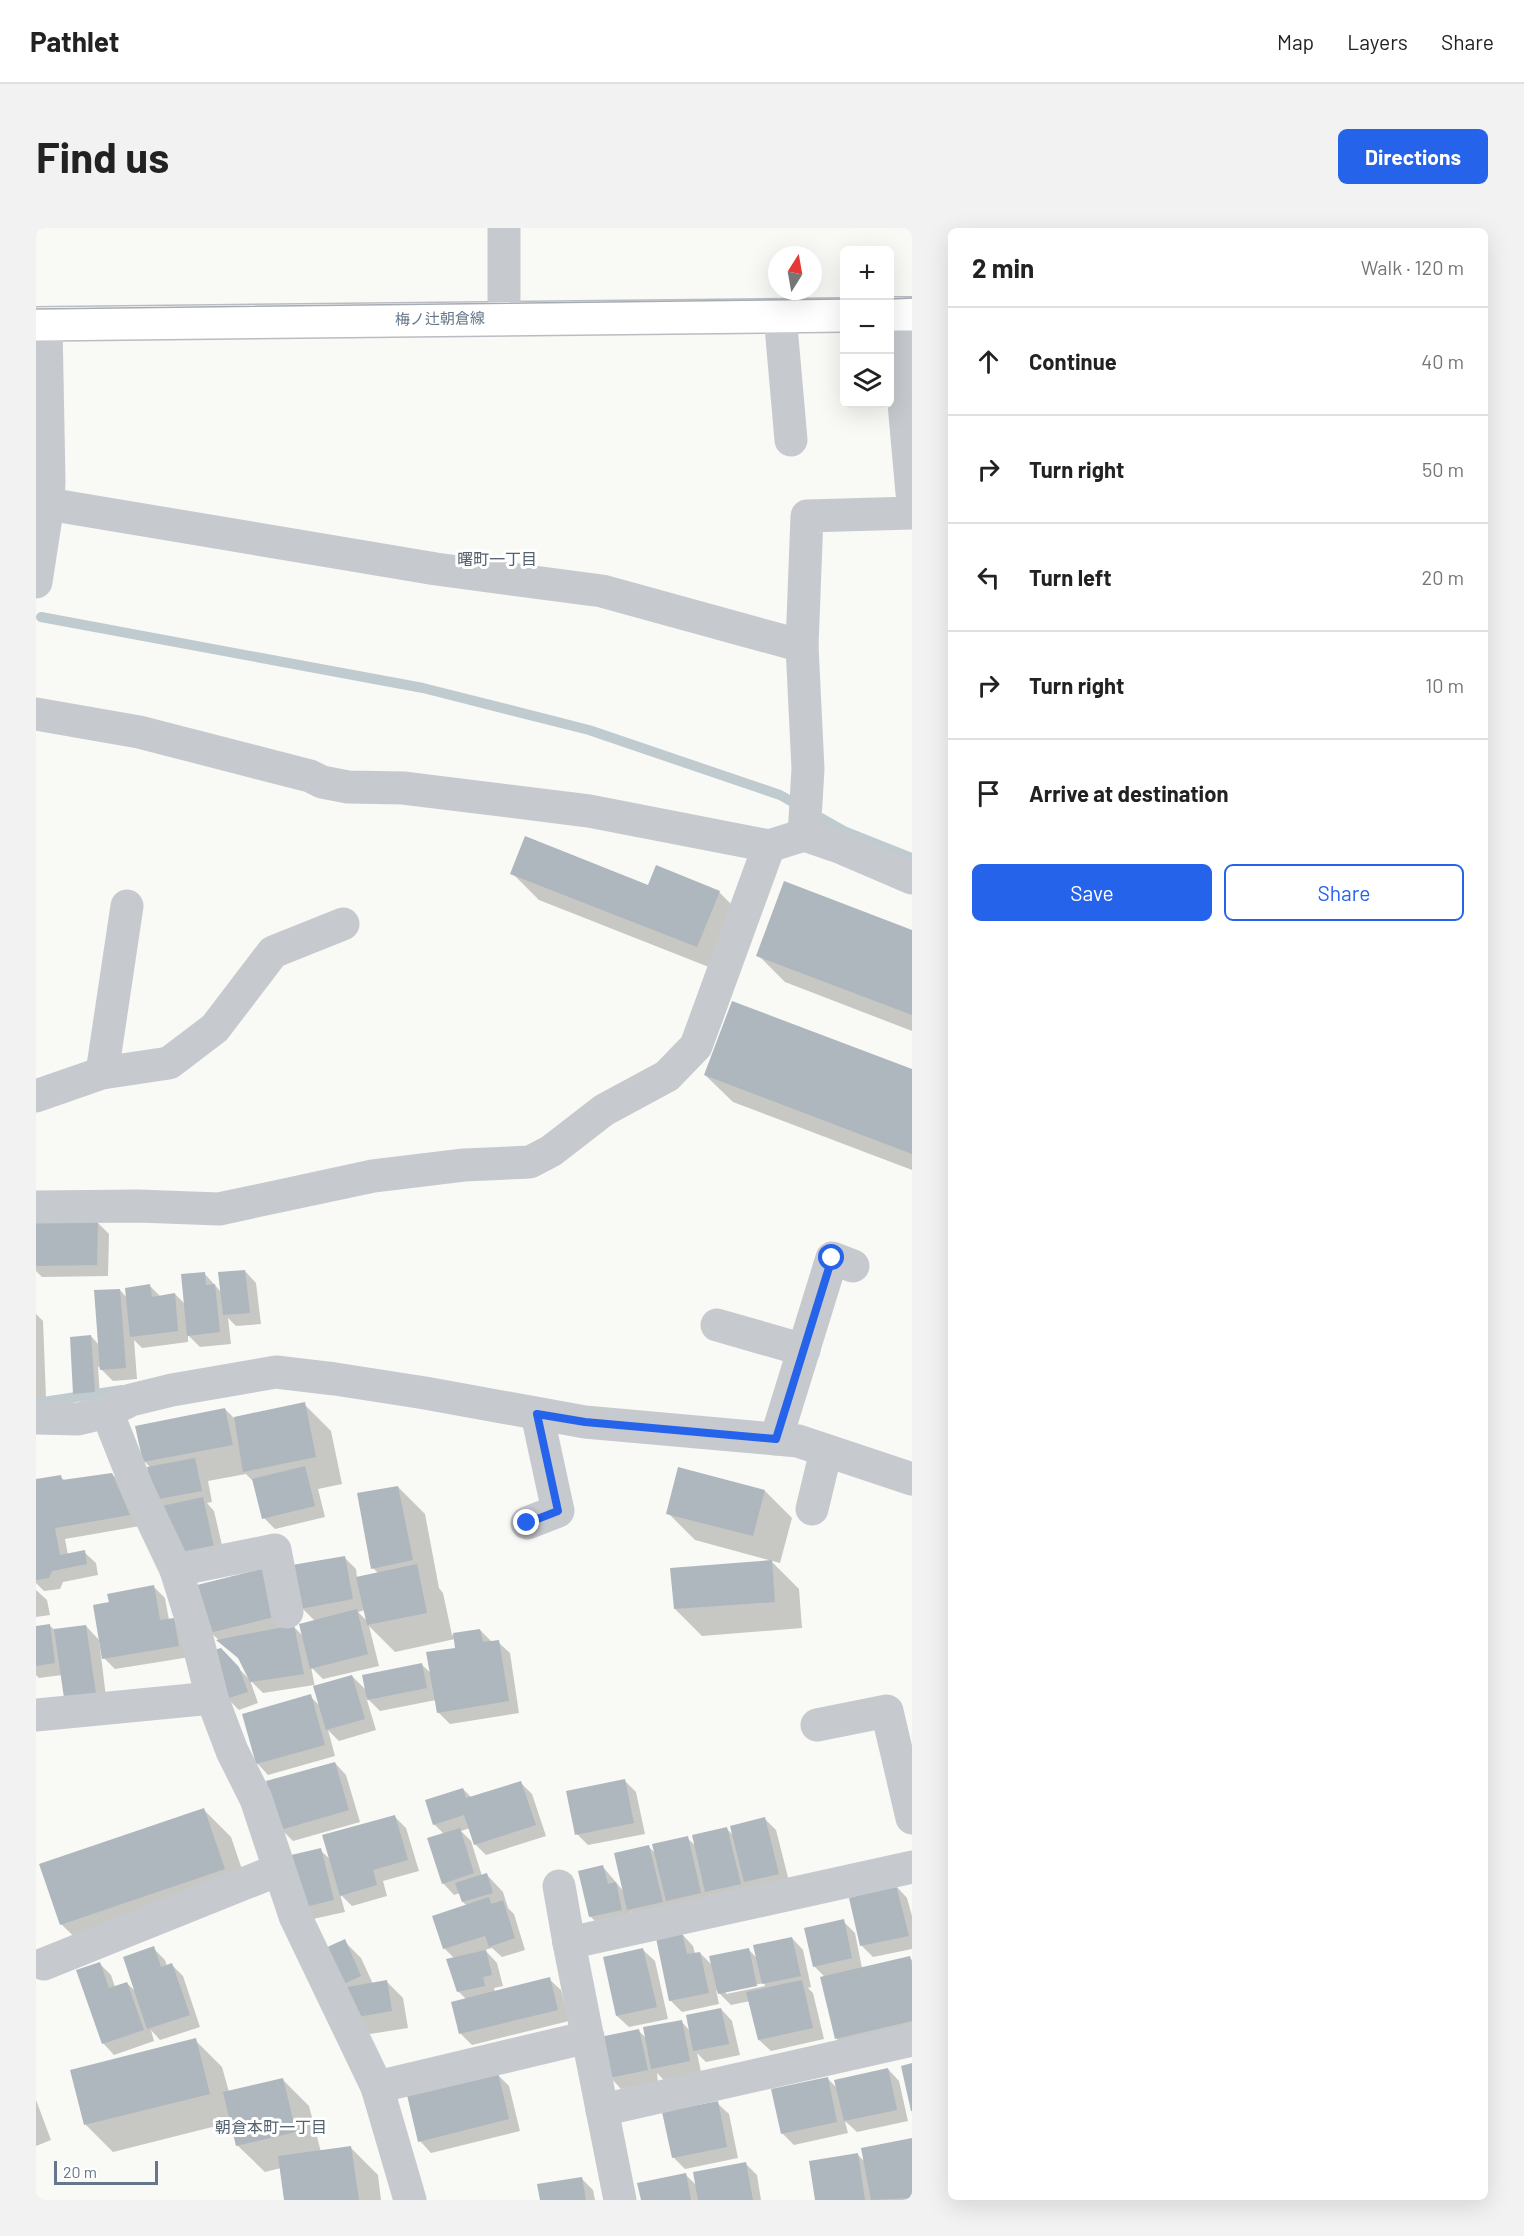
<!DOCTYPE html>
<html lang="en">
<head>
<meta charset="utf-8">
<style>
	body { margin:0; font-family:Barlow,"Noto Sans JP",sans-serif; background:#f2f2f2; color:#222 }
	.controls { position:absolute; right:18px; top:18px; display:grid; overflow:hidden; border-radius:9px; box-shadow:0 6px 24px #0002 }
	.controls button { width:54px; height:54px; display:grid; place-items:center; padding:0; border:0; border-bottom:2px solid #e0e0e0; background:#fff; color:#222; font:30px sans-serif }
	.compass { position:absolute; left:732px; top:18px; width:54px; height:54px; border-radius:50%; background:#fff; box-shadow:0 6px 24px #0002; rotate:11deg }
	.scale { position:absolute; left:18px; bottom:15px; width:104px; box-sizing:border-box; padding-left:6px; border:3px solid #657789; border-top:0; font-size:16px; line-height:21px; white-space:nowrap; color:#657789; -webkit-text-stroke:4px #fff; paint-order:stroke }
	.stop { position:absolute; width:18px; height:18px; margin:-14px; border:4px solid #2563eb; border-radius:50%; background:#fff }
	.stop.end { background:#2563eb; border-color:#fff; box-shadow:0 2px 6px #0008 }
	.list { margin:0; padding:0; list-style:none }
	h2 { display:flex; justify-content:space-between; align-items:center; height:78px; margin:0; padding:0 24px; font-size:26px }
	h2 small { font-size:20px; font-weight:400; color:#767676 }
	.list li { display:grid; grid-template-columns:39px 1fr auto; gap:18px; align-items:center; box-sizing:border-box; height:108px; padding:0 24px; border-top:2px solid #e0e0e0 }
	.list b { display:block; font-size:22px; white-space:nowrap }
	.list em { font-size:20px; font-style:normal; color:#767676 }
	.actions { display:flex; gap:12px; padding:18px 24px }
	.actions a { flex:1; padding:14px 0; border:2px solid #2563eb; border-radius:9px; text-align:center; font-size:21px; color:#2563eb }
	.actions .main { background:#2563eb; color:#fff }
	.icon { flex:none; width:33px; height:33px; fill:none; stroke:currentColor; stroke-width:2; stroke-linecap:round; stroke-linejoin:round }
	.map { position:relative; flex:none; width:876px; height:1972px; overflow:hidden; border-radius:9px }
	header { display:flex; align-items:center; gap:36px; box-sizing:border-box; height:84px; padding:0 30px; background:#fff; border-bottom:2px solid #e0e0e0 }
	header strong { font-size:28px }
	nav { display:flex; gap:33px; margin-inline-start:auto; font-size:21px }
	.intro { display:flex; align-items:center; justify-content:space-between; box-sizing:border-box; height:144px; padding:0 36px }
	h1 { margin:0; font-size:42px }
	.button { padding:15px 27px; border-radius:9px; background:#2563eb; color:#fff; font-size:21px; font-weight:700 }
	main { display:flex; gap:36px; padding:0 36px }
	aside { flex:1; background:#fff; border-radius:9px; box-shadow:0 6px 24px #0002 }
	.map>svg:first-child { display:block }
</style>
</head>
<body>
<header>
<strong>Pathlet</strong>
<nav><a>Map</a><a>Layers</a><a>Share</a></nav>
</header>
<div class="intro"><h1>Find us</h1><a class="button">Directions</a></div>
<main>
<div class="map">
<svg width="876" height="1972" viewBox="0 0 876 1972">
	<rect width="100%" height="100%" fill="#f9f9f6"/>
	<g fill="#0003" fill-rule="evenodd">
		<path d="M476,645L683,664L710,691L688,745L503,672Z"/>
		<path d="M876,703V803L749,754L722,727Z"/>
		<path d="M876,842V942L697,874L669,847Z"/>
		<path d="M0,995H62L73,1006L72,1048L6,1049L0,1043Z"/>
		<path d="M209,1043L220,1055L225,1096L200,1098L192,1090L195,1116L164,1119L152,1107V1114L106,1120L98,1112L101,1151L77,1153L62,1138L64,1169L44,1171L39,1165L55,1108L63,1117L84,1062L91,1070L114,1058L125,1069L139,1066L150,1077L168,1045L186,1065Z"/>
		<path d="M0,1086L7,1093L11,1196H0Z"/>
		<path d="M268,1176L295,1203L306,1256L282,1261L289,1289L239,1301L228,1290L219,1255L210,1246L172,1253L176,1274L171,1275L178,1283L189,1330L118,1271L115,1240L108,1233L189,1181L198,1190Z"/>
		<path d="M76,1246L88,1258L104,1298L29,1311L32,1327L48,1324L60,1335L62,1347L27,1354L24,1361L8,1363L0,1355V1253L24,1248L29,1253Z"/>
		<path d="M362,1259L389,1286L403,1360L407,1365L416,1407L444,1402L456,1414H462L474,1425L483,1485L414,1496L402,1484L400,1472L344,1483L330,1469L340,1502L303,1513L292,1502L299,1528L232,1547L221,1535L274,1468L284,1478L278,1457L227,1465L214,1452L222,1475L203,1482L191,1470L184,1421L214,1452L206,1433L175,1405L163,1358L257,1398L267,1408L279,1393L266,1380L308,1329L320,1341L321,1350L343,1346L337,1340ZM329,1382L331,1393L322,1384ZM333,1398L359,1424L419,1411L421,1421L396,1446L386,1437L331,1463L316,1448L279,1459L275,1439L287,1451L343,1438Z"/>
		<path d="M729,1263L756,1290L744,1335L659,1312L632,1285Z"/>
		<path d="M736,1334L763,1361L766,1400L666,1408L639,1381Z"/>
		<path d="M118,1359L129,1370L133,1392L138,1391L149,1403L154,1429L79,1441L68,1430L75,1375Z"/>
		<path d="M0,1362L11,1372L14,1387L0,1389Z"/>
		<path d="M14,1398L19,1402L50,1398L63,1412L71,1477L26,1447L3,1450L0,1447V1399Z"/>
		<path d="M299,1535L310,1547L324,1594L257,1613L245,1601Z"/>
		<path d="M589,1553L600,1564L609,1606L552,1617L541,1606Z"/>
		<path d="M485,1555L496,1566L510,1608L450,1627L439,1616L434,1600L425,1603L435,1613L446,1648L451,1647L467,1664L472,1680L478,1686L489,1722L466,1729L456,1720L449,1722L461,1735L467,1758L458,1760L459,1764L513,1751L525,1762L533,1793L436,1817L425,1806L430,1771L422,1763L419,1731L408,1720L431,1678L427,1674L424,1665L418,1667L407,1655L408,1606L398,1596L427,1561L436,1570Z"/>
		<path d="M168,1582L195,1609L215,1668L53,1723L25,1696Z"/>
		<path d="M358,1588L370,1600L383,1643L347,1653L351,1668L316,1678L304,1666L309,1684L277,1691L266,1680L284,1622L295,1632Z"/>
		<path d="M729,1591L740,1602L754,1657L721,1665L713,1658L715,1667L682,1675L673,1666L676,1676L604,1693L595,1683L597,1693L566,1700L554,1688L567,1639L589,1665L613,1619L620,1626L651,1610L660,1618L690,1600L698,1608Z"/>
		<path d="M860,1658L871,1670L876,1688V1721L837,1729L825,1717Z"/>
		<path d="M807,1693L819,1705L826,1740L873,1729L876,1732V1807L812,1822L800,1810L789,1749L778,1738Z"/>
		<path d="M646,1706L657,1718L659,1726L664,1725L678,1739L712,1721L722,1731L756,1710L767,1722L775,1759L772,1760L777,1765L788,1811L735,1823L723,1812L714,1773L695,1777L680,1762L683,1776L646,1784L634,1772ZM728,1755L729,1758L690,1766V1763Z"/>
		<path d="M308,1713L325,1730L337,1756L351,1754L367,1770L372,1800L334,1806L318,1790L304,1757Z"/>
		<path d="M117,1720L129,1732L131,1738L136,1737L147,1748L164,1799L124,1812L115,1802L118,1813L78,1827L67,1815L64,1736L75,1747L79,1759L91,1755L101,1765Z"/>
		<path d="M607,1722L619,1733L632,1791L593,1799L581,1788Z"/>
		<path d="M685,1781L696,1793L704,1827L670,1834L661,1825L665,1844L628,1852L621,1845L622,1854L585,1861L574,1849L603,1803L610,1810L645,1793L654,1803Z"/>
		<path d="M159,1812L186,1839L193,1864L246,1851L273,1878L285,1924L315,1920L342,1947L345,1972H250L245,1940L229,1944L201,1917L196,1894L77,1924L50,1897L36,1843Z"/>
		<path d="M852,1841L863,1853L872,1893L821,1904L809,1893L812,1905L758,1917L746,1905L791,1850L802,1861Z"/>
		<path d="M461,1846L473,1858L484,1903L395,1925L384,1913Z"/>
		<path d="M0,1872L15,1912L0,1918Z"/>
		<path d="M681,1875L693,1886L702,1930L649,1941L637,1929Z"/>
		<path d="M876,1912V1972H781L822,1927L829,1934Z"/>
		<path d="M709,1935L721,1947L725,1972H606L650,1947L661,1958Z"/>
		<path d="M545,1950L557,1962L559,1972H506Z"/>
	</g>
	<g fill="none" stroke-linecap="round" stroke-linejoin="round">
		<g stroke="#c0cbd0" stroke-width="10">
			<path d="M5,389L387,460L553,502L744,567L810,604L876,630"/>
			<path d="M0,1175L86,1162"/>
		</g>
	</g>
	<g fill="#aeb7bd">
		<path d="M489,608L612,657L620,637L684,663L661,719L474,646Z"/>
		<path d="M748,653L876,702V787L720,728Z"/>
		<path d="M696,773L876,841V926L668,847Z"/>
		<path d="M62,993L61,1037L0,1038V994Z"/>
		<path d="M209,1042L214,1085L187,1087L182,1044Z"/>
		<path d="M169,1044L170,1057L179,1056L184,1104L151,1108L145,1046Z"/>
		<path d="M114,1056L116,1069L139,1065L142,1103L94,1109L89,1060Z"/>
		<path d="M84,1061L90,1140L64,1142L58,1062Z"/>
		<path d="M55,1107L59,1164L37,1166L34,1109Z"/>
		<path d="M269,1174L280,1229L207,1244L198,1189Z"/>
		<path d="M189,1180L197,1217L107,1234L99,1198Z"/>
		<path d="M159,1230L166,1263L117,1272L111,1239Z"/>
		<path d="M269,1238L279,1278L226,1291L216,1251Z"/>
		<path d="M642,1239L729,1262L717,1308L630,1286Z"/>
		<path d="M76,1245L94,1287L19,1300L24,1327L49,1322L51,1336L16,1343L13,1350L0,1352V1251L25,1247L26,1252Z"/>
		<path d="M362,1258L377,1332L335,1341L321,1265Z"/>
		<path d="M167,1269L178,1319L136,1327L126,1278Z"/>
		<path d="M309,1328L317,1371L264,1381L256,1337Z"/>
		<path d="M736,1332L739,1374L638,1381L634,1340Z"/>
		<path d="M381,1336L391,1385L331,1397L320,1349Z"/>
		<path d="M229,1340L242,1388L173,1405L161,1357Z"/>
		<path d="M118,1357L124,1392L138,1390L143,1418L66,1431L57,1377L73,1374L71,1366Z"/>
		<path d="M321,1381L332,1426L274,1441L263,1396Z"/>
		<path d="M14,1396L19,1435L0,1438V1398Z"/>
		<path d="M50,1397L60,1466L28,1470L18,1401Z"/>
		<path d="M258,1397L268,1446L214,1454L202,1430L180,1412Z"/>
		<path d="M444,1401L447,1414L463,1412L473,1473L401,1485L390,1424L419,1420L417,1405Z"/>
		<path d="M185,1420L203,1439L212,1464L190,1471L170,1424Z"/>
		<path d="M386,1435L391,1460L331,1472L326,1447Z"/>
		<path d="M316,1447L329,1491L290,1502L277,1458Z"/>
		<path d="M275,1466L289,1517L220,1536L206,1486Z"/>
		<path d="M299,1534L313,1582L244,1602L230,1553Z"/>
		<path d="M589,1551L598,1595L539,1607L530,1563Z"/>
		<path d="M485,1553L500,1597L438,1617L428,1587L397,1597L389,1572L427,1560L430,1570Z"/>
		<path d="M168,1580L189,1641L24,1697L3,1636Z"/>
		<path d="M359,1587L372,1632L337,1642L341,1657L304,1668L286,1607Z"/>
		<path d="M729,1589L743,1646L708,1654L694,1598Z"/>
		<path d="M691,1599L705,1656L669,1664L656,1607Z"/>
		<path d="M424,1600L438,1645L406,1656L391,1610Z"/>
		<path d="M652,1608L665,1665L630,1673L616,1616Z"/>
		<path d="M613,1617L627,1674L591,1682L578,1625Z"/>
		<path d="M285,1620L298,1672L264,1680L251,1628Z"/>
		<path d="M567,1637L572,1656L580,1654L586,1682L553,1689L542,1643Z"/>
		<path d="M451,1645L457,1665L426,1674L419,1655Z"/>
		<path d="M860,1657L873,1708L824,1718L813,1670Z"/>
		<path d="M453,1669L455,1676L467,1672L479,1710L453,1719L449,1708L407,1721L396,1688Z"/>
		<path d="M808,1691L816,1730L777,1739L768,1700Z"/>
		<path d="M646,1704L651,1726L664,1724L673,1765L633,1773L620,1710Z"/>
		<path d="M756,1709L765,1748L726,1756L717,1717Z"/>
		<path d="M309,1711L325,1748L303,1758L287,1721Z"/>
		<path d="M118,1718L125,1739L136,1735L154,1787L111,1801L87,1729Z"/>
		<path d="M607,1720L621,1779L580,1788L567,1729Z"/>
		<path d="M713,1720L721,1758L682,1766L673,1728Z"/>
		<path d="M450,1722L456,1747L447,1749L449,1758L421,1764L410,1731Z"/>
		<path d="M874,1728L876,1737V1793L799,1811L784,1749Z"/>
		<path d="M64,1734L73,1760L91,1754L108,1802L66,1816L40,1742Z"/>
		<path d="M514,1749L522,1782L423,1806L415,1774Z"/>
		<path d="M351,1752L356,1783L316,1790L311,1759Z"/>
		<path d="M766,1752L777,1800L722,1812L710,1764Z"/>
		<path d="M685,1780L693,1816L657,1823L650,1787Z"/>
		<path d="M646,1792L654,1833L615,1841L607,1799Z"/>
		<path d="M603,1801L612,1842L573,1850L564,1809Z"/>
		<path d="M160,1810L174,1866L48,1897L34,1842Z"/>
		<path d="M876,1835V1883H875L865,1838Z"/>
		<path d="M852,1840L861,1882L808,1893L798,1852Z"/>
		<path d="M462,1845L473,1891L382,1914L371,1867Z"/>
		<path d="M792,1849L801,1894L745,1906L735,1861Z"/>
		<path d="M247,1850L260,1904L200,1918L187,1864Z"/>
		<path d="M682,1873L691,1919L636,1930L626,1884Z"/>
		<path d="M876,1910V1970L835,1972L825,1920Z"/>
		<path d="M315,1918L323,1972H248L242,1928Z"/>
		<path d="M822,1925L829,1972H779L773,1933Z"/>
		<path d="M710,1934L717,1972H662L657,1944Z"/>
		<path d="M650,1945L655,1972H605L601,1955Z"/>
		<path d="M546,1949L550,1972H504L501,1956Z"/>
	</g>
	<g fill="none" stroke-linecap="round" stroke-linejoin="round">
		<g stroke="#b9bdc1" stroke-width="36">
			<g id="major">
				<path d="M854,86H876"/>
				<path d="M0,96L808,87"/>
			</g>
		</g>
		<g stroke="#c6cace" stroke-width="33">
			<path d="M468,0V90"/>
			<path d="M860,86L876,265"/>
			<path d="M744,87L755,212"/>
			<path d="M12,276L400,341L566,363L766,418L772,541L768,607"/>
			<path d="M0,354L12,276L13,253L10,96"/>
			<path d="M766,418L771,288L876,285"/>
			<path d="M0,486L103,504L274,548L286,554L312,559L367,560L553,583L733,618"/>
			<path d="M66,845L91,678"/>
			<path d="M0,868L66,845L133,835L179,800L237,724L307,696"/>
			<path d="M0,979L102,978L183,981L337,948L428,937L494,934L515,923L568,882L631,848L660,818L733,618L768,607L806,620L876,650"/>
			<path d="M681,1097L768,1122"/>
			<path d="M71,1184L102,1262L140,1342L160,1406L176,1470L196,1523L220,1571L259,1688L341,1859L374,1972"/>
			<path d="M0,1190L42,1191L71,1184L95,1172L136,1162L240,1144L299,1151L389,1165L549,1194L762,1213L876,1251"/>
			<path d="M740,1211L796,1030L817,1038"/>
			<path d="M776,1281L790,1223"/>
			<path d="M491,1295L522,1283L501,1186"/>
			<path d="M140,1342L239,1322L251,1384"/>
			<path d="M0,1487L176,1470"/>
			<path d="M781,1497L851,1483L876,1590"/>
			<path d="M523,1658L533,1715"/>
			<path d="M8,1736L242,1642"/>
			<path d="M341,1859L552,1809"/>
			<path d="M566,1882L876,1812"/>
			<path d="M584,1972L533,1715L876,1639"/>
		</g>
		<use href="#major" stroke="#fff" stroke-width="33"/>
		<g stroke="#a6acb3" stroke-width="1.5">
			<path d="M854,71L876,70"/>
			<path d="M0,81L808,71"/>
		</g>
	</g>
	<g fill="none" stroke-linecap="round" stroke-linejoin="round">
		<path stroke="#2563eb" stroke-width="8" d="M491,1295L522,1283L501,1186L549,1194L740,1211L796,1030"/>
	</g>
	<g text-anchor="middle" stroke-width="6" stroke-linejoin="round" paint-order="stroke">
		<g font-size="15" fill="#657789" stroke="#fff">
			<text transform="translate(404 91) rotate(-1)" y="5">梅ノ辻朝倉線</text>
		</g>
		<g font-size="16" fill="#54616e" stroke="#fff">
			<text x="461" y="337">曙町一丁目</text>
			<text x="235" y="1905">朝倉本町一丁目</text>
		</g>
	</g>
</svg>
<div class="controls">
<button>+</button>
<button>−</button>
<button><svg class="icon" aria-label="layers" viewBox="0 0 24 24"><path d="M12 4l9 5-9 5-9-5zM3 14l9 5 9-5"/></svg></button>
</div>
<svg class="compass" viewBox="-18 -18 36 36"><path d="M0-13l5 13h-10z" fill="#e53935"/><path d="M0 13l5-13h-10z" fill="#767676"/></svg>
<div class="scale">20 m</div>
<div class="stop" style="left:796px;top:1030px"></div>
<div class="stop end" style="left:491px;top:1295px"></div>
</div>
<aside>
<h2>2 min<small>Walk · 120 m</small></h2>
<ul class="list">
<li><svg class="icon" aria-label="ahead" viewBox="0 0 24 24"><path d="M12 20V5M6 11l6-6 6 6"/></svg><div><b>Continue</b></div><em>40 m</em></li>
<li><svg class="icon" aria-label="right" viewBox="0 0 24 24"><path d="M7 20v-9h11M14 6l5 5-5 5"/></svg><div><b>Turn right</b></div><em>50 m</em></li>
<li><svg class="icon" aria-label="left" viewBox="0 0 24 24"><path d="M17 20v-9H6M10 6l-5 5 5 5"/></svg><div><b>Turn left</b></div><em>20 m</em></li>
<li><svg class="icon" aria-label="right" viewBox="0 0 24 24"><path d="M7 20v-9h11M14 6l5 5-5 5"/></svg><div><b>Turn right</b></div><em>10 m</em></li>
<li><svg class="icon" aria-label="arrive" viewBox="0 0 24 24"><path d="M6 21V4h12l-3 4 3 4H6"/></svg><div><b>Arrive at destination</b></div></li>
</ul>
<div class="actions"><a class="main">Save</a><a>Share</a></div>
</aside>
</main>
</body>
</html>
